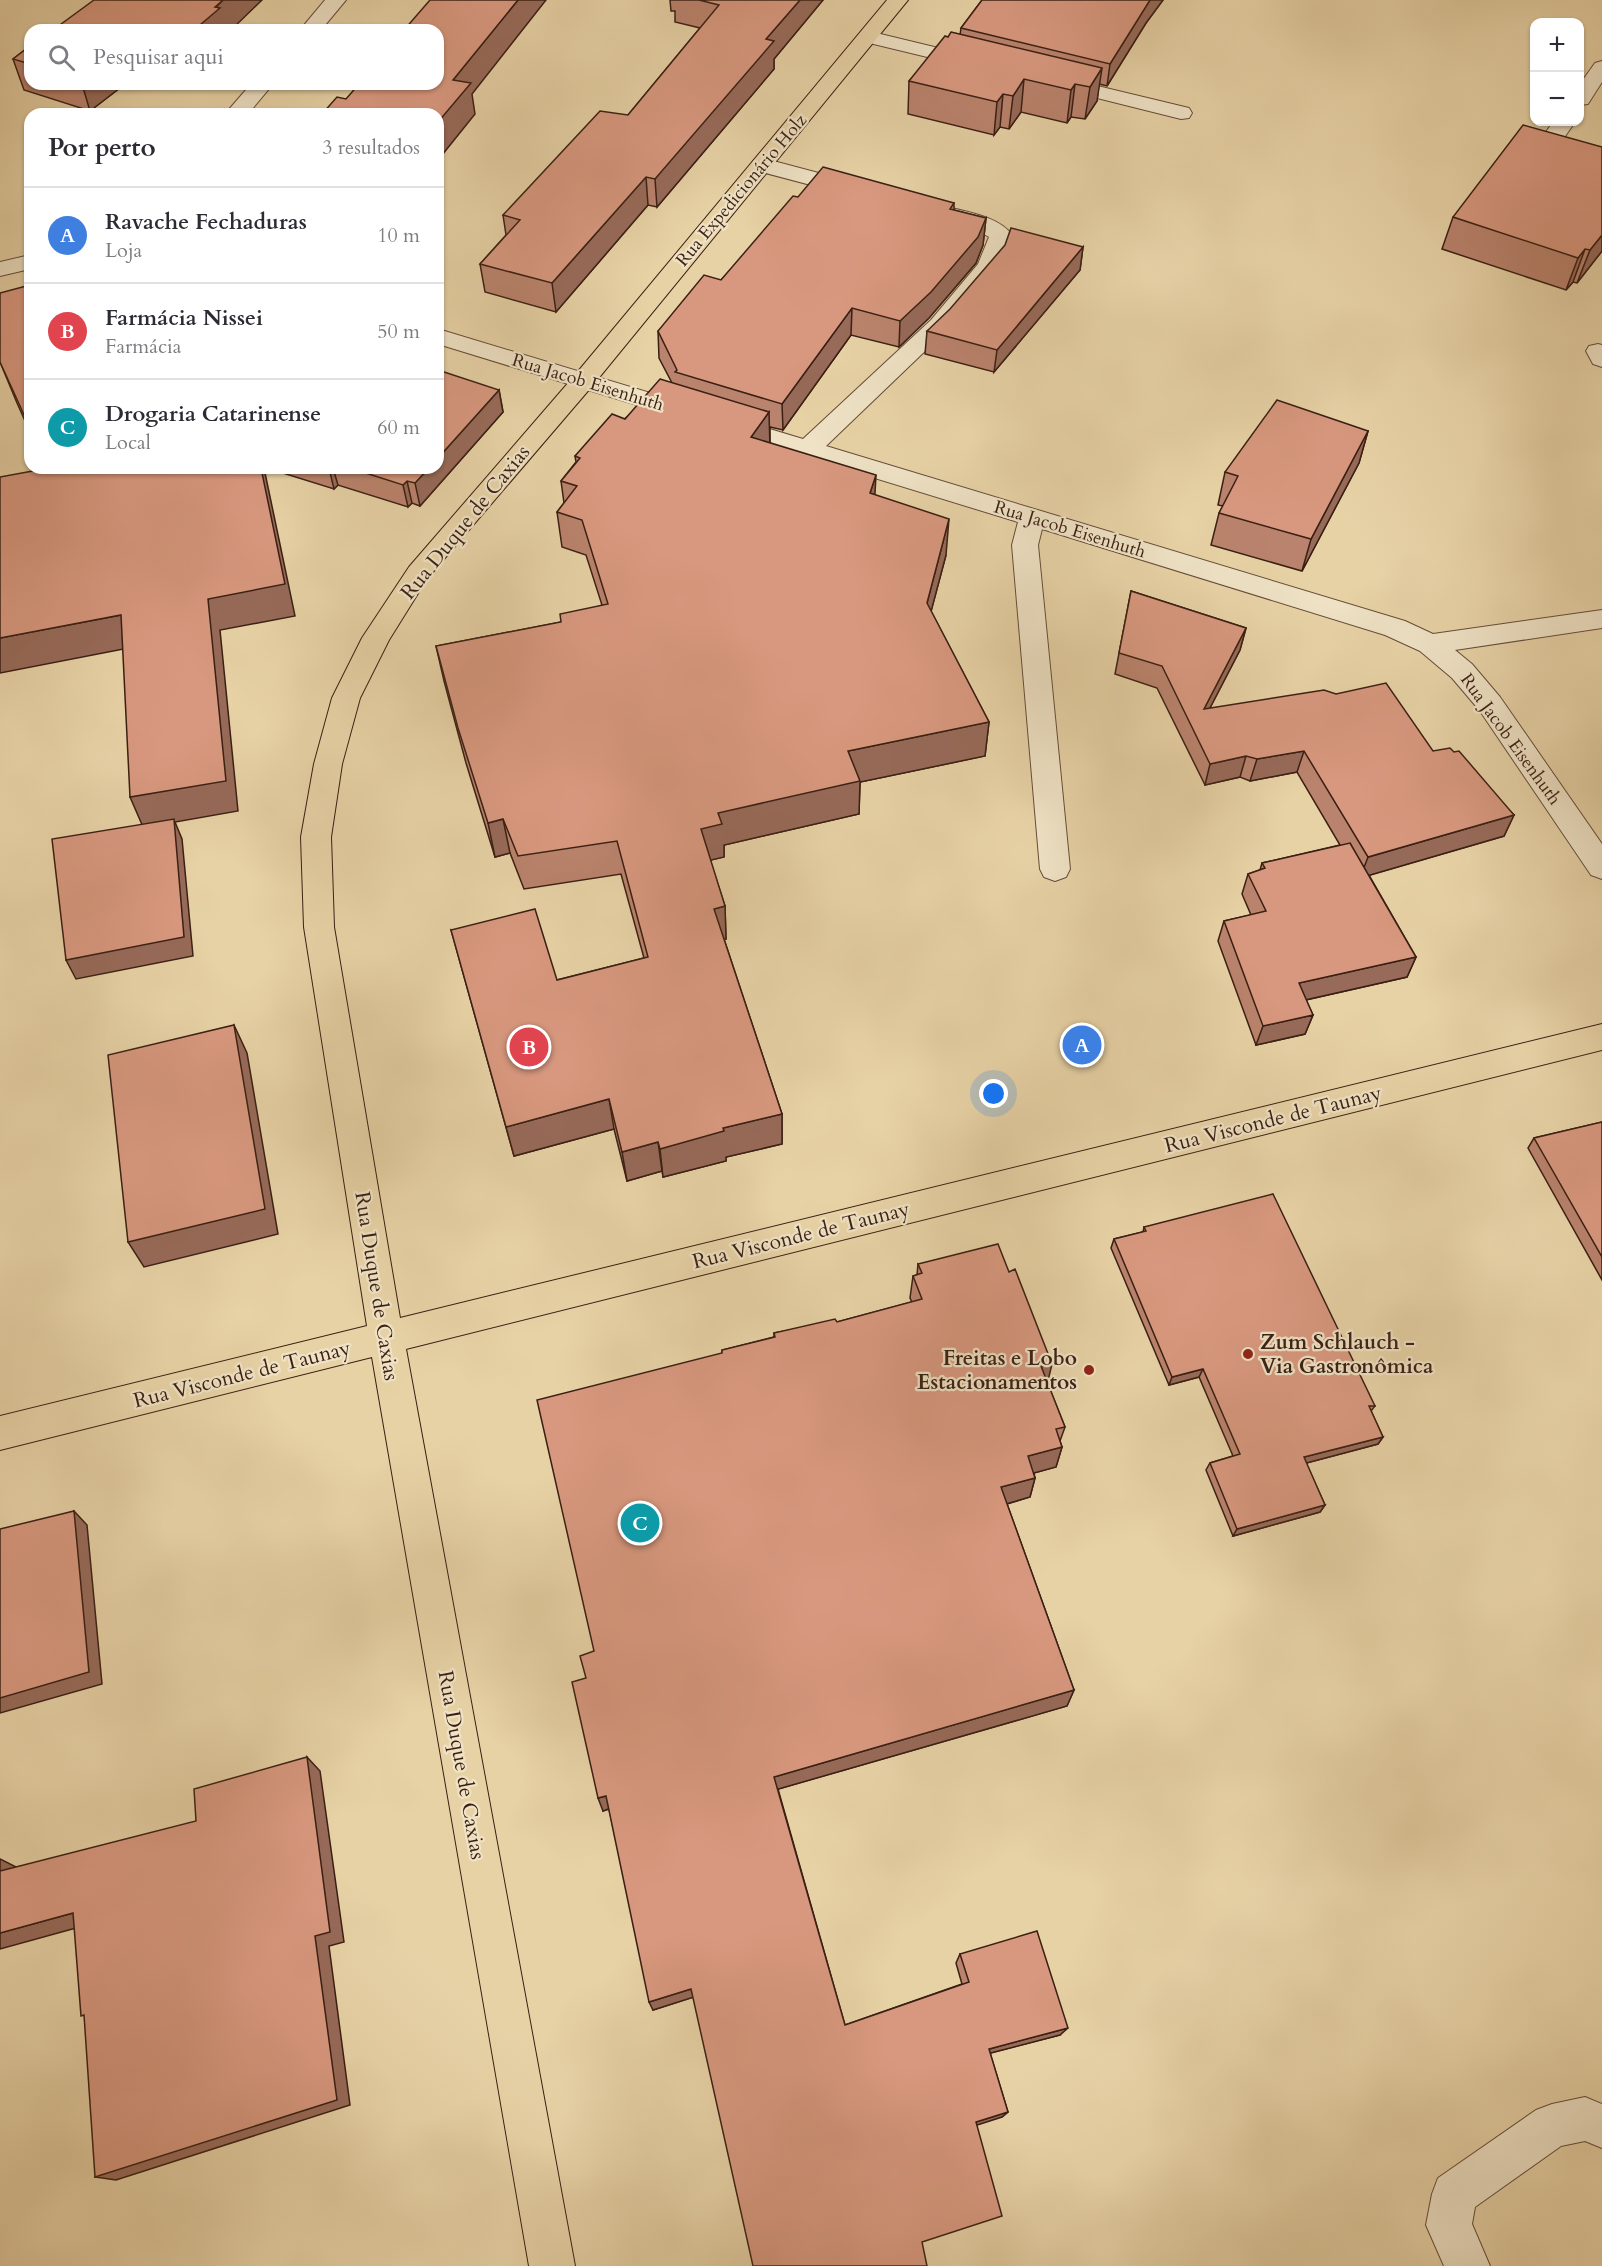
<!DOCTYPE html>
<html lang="pt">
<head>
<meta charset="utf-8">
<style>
	body { margin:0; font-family:Cardo,serif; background:#f7f7f7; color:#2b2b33 }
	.controls { position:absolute; right:18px; top:18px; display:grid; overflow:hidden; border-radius:12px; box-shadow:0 2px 4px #0004 }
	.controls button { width:54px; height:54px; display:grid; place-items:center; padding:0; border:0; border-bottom:2px solid #e1e1e2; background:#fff; color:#2b2b33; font:30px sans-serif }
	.you { position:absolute; left:994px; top:1094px; width:21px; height:21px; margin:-15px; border:4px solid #fff; border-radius:50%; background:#1a73e8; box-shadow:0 0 0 9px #1a73e833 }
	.badge { display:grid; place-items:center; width:39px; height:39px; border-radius:50%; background:#1a73e8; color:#fff; font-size:20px; font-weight:700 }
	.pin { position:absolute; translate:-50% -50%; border:3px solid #fff; box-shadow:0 2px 6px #0006 }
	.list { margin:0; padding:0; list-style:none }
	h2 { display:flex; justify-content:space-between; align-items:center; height:78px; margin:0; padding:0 24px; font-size:26px }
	h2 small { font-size:20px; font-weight:400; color:#7c7c81 }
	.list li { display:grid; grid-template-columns:39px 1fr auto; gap:18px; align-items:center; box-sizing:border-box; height:96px; padding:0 24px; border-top:2px solid #e1e1e2 }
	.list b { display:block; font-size:22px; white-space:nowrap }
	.list p { margin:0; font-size:20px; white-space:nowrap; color:#7c7c81 }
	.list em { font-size:20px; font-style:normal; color:#7c7c81 }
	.icon { flex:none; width:33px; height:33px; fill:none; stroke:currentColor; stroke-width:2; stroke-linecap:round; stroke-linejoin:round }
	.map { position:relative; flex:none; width:1602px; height:2266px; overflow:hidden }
	.search { position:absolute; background:#fff; box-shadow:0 2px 4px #0004; left:24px; top:24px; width:420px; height:66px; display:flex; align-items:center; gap:15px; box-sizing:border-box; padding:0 21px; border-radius:18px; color:#7c7c81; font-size:22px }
	.panel { position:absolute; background:#fff; box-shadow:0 2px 4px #0004; left:24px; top:108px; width:420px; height:366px; border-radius:18px }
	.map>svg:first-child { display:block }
</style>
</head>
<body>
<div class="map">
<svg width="1602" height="2266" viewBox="0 0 1602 2266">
	<rect width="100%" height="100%" fill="#e7d2a6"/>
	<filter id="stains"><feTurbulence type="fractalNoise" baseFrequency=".00333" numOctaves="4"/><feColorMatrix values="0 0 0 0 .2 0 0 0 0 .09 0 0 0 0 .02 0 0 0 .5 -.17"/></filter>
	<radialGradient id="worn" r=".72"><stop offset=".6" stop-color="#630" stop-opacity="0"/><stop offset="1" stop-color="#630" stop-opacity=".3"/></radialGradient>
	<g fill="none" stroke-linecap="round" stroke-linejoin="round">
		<g stroke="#654c38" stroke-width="2">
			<g id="minor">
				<path d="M325,0H346L321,30H300Z"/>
				<path d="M868,31L984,59L987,63L984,67L977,69L861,41L858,37L861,33Z"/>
				<path d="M1602,61V82L1588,104L1580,105V84L1595,63Z"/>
				<path d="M1056,76L1189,108L1192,113L1189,118L1181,119L1049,86L1045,82L1049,78Z"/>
				<path d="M251,84H273L248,114H225Z"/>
				<path d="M1553,122H1575L1548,161L1540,163L1532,161L1529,156Z"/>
				<path d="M762,158L864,185L867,190L864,195L856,197L754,170L751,165L754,160Z"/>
				<path d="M944,206C965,212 999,216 1012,235L1001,266L947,330L826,446L1405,621L1433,634L1602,610V628L1455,650L1472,664L1500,697L1602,844V879L1591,875L1480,711L1452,678L1420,651L1385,635L1042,529L1038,545L1070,869L1066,877L1055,881L1044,877L1040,869L1012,545L1018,522L438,344V329L803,439L931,320L978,264L989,237L975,229L936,218L933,213L936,208Z"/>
				<path d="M30,255V269L0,276V262Z"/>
				<path d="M1598,344L1602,345V367L1593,364L1586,351L1589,346Z"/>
				<path d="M1585,2097L1602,2104V2148L1585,2141L1561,2146L1475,2207L1472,2224L1490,2266H1444L1426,2225L1432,2194L1438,2178L1536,2110L1552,2104Z"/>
			</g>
		</g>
		<g stroke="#3a1f13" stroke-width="2">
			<path id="major" d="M887,0H908L593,385L427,579L389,640L360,698L342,764L331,837L334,927L400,1318L1602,1024V1050L406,1349L575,2266H529L372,1357L0,1450V1416L367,1326L304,927L301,837L314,764L332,698L362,638L409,567L575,375Z"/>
		</g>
		<use href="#minor" fill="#efe2c5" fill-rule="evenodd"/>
		<use href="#major" fill="#e7d2a6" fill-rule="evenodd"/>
	</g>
	<g fill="#ba836d" stroke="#3a1f13" stroke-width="1.5">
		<path d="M670,0H823L774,59V69L657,207L648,205L556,312L485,292L480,264L506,235L503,215L628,115L700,28L675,22V11H671Z"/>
		<path d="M982,0H1163L1146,23L1107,86L1099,84L1097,101L1085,119L1071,117L1067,123L1021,112L1009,129L1000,127L994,135L908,114L909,81L948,37L960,35L961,28Z"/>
		<path d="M30,46V84H125L90,111L24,90L13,59Z"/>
		<path d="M1602,147V251L1577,283L1573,282L1566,290L1442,249L1453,217Z"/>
		<path d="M798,197L954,203V210L986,218L983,245L976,263L929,318L899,347L851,335L783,430L770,427V443L875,495L946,555L931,611L989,722L985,756L860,782L859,814L724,845V857L710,860L725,906L726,939H724L782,1114V1144L726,1157V1161L663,1177L662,1171L627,1181L614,1129L514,1156L451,930L557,980L644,958L621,874L524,889L510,853L495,857L466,763L444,681L436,646L561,622L602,605L586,555L562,547L557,512L564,503L561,481L576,462L575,456L672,383L659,358L658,331L721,280Z"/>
		<path d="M1083,247L1080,270L994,372L925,354L927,331Z"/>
		<path d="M30,285V432L17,403L0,362Z"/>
		<path d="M499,390L503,412L420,506L412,503L408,507L338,485L334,489L273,470V468H438Z"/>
		<path d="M1368,431L1359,463L1302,571L1211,545L1219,513L1223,506L1218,505L1225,472Z"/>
		<path d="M1131,591L1246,628L1240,650L1210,708L1433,751L1454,752L1514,815L1504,836L1369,875L1416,957L1407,977L1306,1000L1313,1015L1305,1034L1256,1045L1218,941L1224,921L1251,915L1242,894L1248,874L1260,870L1262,863L1340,845L1297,772L1250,781L1240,777L1205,785L1157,688L1115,674Z"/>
		<path d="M1602,1122V1280L1528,1148L1534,1138Z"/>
		<path d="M1144,1227L1375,1406L1371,1411L1383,1437L1378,1444L1306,1463L1325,1505L1320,1512L1233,1536L1206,1470L1210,1463L1233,1456L1199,1377L1169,1385L1111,1248L1114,1239L1143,1232Z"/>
		<path d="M918,1264L1047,1382L1065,1427L1060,1441L1062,1447L1056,1467L1034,1473L1035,1478L1030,1497L1007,1504L1074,1690L1067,1706L778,1789L845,2025L962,1984L956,1963L960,1954L1060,2035L990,2053L1008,2112L1002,2117L693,1997L653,2010L609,1809L603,1811L586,1678L594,1651L722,1353V1350L774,1337V1333L837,1322L912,1302L910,1298L913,1276L917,1275Z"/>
	</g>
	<g fill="#976a59" stroke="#3a1f13" stroke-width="1.5">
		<path d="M223,0H262L231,30H194Z"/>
		<path d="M518,0H546L472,94L475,114L438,160V122L453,80Z"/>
		<path d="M800,0H823L774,59V69L657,207L655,179L766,39Z"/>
		<path d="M1150,0H1163L1146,23L1107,86L1110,64Z"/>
		<path d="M1102,68L1097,101L1085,119L1090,87Z"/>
		<path d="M1024,79L1021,112L1009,129L1013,96Z"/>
		<path d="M82,84H125L90,111Z"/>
		<path d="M1075,84L1071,117L1067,123L1071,90Z"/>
		<path d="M1003,94L1000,127L994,135L997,102Z"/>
		<path d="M646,177L648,205L556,312L552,283Z"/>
		<path d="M986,218L983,245L976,263L929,318L899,347L900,321Z"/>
		<path d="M1602,235V251L1577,283L1590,250Z"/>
		<path d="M1083,247L1080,270L994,372L997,350Z"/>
		<path d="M1585,249L1573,282L1566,290L1578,258Z"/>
		<path d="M852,308L851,335L783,430L782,404Z"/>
		<path d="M499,390L503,412L420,506L415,483L429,468H438V458Z"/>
		<path d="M769,412L770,448L751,437Z"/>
		<path d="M1368,431L1359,463L1302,571L1311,539Z"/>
		<path d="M261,468H264L295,616L220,630L238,811L175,822L182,839L193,956L76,979L66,960L143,827L130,797Z"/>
		<path d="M329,468H333L338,485L334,489Z"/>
		<path d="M876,475L874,511L870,493Z"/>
		<path d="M407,481L412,503L408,507L403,485Z"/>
		<path d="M949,519L946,555L924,638L927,603Z"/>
		<path d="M121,615L134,647L0,673V638Z"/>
		<path d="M1246,628L1240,650L1198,731L1204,709Z"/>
		<path d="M989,722L985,756L860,782L859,814L724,845V857L703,862L701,829L718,813L848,751Z"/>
		<path d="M1304,751L1297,772L1250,781L1257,759Z"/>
		<path d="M1246,756L1240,777L1205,785L1210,764Z"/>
		<path d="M1514,815L1504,836L1360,878L1368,857Z"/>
		<path d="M503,819L510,853L495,857L488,823Z"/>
		<path d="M725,906L726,939L717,941L714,909Z"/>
		<path d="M1416,957L1407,977L1292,1003L1299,983Z"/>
		<path d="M1313,1015L1305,1034L1256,1045L1263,1026Z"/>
		<path d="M234,1025L247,1053L278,1234L144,1267L128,1242Z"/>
		<path d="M609,1099L614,1129L514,1156L506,1127Z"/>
		<path d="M782,1114V1144L726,1157V1161L663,1177L660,1149L723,1128Z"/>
		<path d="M658,1142L662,1171L627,1181L622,1152Z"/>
		<path d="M1052,1364L1047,1385L1041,1366Z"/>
		<path d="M1203,1369L1199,1377L1169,1385L1172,1377Z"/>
		<path d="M1383,1437L1378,1444L1299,1465L1304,1457Z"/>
		<path d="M1062,1447L1056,1467L1023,1476L1028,1456Z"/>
		<path d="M1035,1478L1030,1497L996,1507L1001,1487Z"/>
		<path d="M1325,1505L1320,1512L1233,1536L1237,1529Z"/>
		<path d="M74,1511L87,1525L102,1684L0,1713V1698Z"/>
		<path d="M1074,1690L1067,1706L775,1790L774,1777Z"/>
		<path d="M307,1757L320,1771L344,1942L329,1946L350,2105L116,2180L95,2177L315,1936Z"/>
		<path d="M606,1796L611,1808L603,1811L598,1798Z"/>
		<path d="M0,1859L20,1869L0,1873Z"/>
		<path d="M73,1913L94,1923L0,1949V1933Z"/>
		<path d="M691,1989L694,1997L653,2010L649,2002Z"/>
		<path d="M1068,2028L1060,2035L983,2055L989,2049Z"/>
		<path d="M1008,2112L1002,2117L971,2127L976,2122Z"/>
	</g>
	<g fill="#d8987f" stroke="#3a1f13" stroke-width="1.5">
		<path d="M94,0H223L215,7L220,8L194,30H53Z"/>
		<path d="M430,0H518L453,80L471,83L438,122V114H322L337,97L346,99L359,84H438V30H404Z"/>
		<path d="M699,0H800L766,39L774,41L655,179L646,177L552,283L480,264L520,220L503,215L600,111L628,115L719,5Z"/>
		<path d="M982,0H1150L1110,64L961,28Z"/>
		<path d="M951,32L1102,68L1090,87L1075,84L1071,90L1024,79L1013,96L1003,94L997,102L909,81L945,36L948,37Z"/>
		<path d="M30,46V64L13,59Z"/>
		<path d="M1523,125L1602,147V235L1590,250L1585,249L1578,258L1453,217Z"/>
		<path d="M823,167L954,203L950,209L986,218L978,237L931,292L900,321L852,308L782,404L675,372L677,370L658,331L704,275L721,280L793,196L798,197Z"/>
		<path d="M1011,228L1083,247L997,350L927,331L950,309L1005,245Z"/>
		<path d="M30,285V428L0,362V293Z"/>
		<path d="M438,370L499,390L438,458Z"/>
		<path d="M660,379L769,412L751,437L876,475L870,493L949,519L927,603L989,722L848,751L860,781L718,813L722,824L701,829L725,906L714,909L782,1114L723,1128L724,1131L660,1149L658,1142L622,1152L609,1099L506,1127L451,930L535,909L557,980L648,957L617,841L518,856L503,819L488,823L458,728L436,646L561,622L560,614L608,604L582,520L557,512L577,486L561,481L580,458L575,456L612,414L625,419Z"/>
		<path d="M1277,400L1368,431L1311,539L1219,513L1238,476L1225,472Z"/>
		<path d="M49,468H261L285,584L208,599L226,781L130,797L121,615L0,638V477Z"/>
		<path d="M350,468H429L415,483L407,481L403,485Z"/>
		<path d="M1131,591L1246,628L1204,709L1324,690L1336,694L1386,683L1433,751L1450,748L1454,752L1459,751L1514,815L1368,857L1304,751L1257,759L1246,756L1210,764L1162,666L1119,653Z"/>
		<path d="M174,819L184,937L66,960L52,839Z"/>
		<path d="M1350,843L1416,957L1299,983L1313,1015L1263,1026L1224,921L1266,911L1248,874L1265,868L1262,863Z"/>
		<path d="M234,1025L265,1209L128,1242L108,1055Z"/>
		<path d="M1602,1122V1257L1534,1138Z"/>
		<path d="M1273,1194L1375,1406H1369L1383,1437L1304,1457L1325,1505L1237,1529L1210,1463L1240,1454L1203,1369L1172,1377L1114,1239L1146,1231L1144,1227Z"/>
		<path d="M998,1244L1009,1272L1015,1269L1052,1364L1041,1366L1065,1427L1056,1429L1062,1447L1028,1456L1035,1478L1001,1487L1074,1690L774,1777L845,2025L969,1982L960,1954L1037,1931L1068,2028L989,2049L1008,2112L976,2122L1002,2216L922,2242L927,2266H753L691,1989L649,2002L606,1796L598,1798L572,1682L586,1678L580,1656L594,1651L537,1400L722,1353V1350L775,1337L774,1333L835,1319L837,1322L922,1299L913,1276L922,1273L918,1264Z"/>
		<path d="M74,1511L89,1672L0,1698V1529Z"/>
		<path d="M307,1757L330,1932L315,1936L337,2100L95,2177L84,2015L81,2016L73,1913L0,1933V1871L196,1821L194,1789Z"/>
	</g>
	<g fill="#8f2418" stroke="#efe2c5" stroke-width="2">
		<circle cx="1248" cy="1354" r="6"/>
		<circle cx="1089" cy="1370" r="6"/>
	</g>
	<g text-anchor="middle" stroke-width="4.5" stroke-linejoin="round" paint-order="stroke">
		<g font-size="18" fill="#3a1f13" stroke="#efe2c5">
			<text transform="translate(741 190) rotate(-50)" y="6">Rua Expedicionário Holz</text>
			<text transform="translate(588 382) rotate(17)" y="6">Rua Jacob Eisenhuth</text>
			<text transform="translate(1070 529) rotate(17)" y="6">Rua Jacob Eisenhuth</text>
			<text transform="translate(1511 739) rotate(54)" y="6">Rua Jacob Eisenhuth</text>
		</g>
		<g font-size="21" fill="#3a1f13" stroke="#efe2c5">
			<text transform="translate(465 522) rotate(-51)" y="7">Rua Duque de Caxias</text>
			<text transform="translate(1273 1119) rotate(-14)" y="7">Rua Visconde de Taunay</text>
			<text transform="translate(801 1235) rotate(-14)" y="7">Rua Visconde de Taunay</text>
			<text transform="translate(377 1286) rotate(81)" y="7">Rua Duque de Caxias</text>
			<text transform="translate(242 1374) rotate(-14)" y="7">Rua Visconde de Taunay</text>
			<text transform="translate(462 1765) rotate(80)" y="7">Rua Duque de Caxias</text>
		</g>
		<g font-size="21" font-weight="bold" fill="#3a1f13" stroke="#efe2c5" text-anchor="start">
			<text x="1260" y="1349">Zum Schlauch -<tspan x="1260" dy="24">Via Gastronômica</tspan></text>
			<text x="1077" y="1365" text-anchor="end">Freitas e Lobo<tspan x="1077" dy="24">Estacionamentos</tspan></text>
		</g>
	</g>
	<rect width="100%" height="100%" filter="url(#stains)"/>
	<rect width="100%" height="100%" fill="url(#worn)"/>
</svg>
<div class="controls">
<button>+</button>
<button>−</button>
</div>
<div class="you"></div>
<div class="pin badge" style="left:1082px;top:1045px;background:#3f7fe0">A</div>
<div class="pin badge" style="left:529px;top:1047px;background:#e0444e">B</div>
<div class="pin badge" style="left:640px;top:1523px;background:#0f9aa8">C</div>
<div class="search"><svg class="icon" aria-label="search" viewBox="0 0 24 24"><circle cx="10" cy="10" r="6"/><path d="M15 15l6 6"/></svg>Pesquisar aqui</div>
<section class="panel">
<h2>Por perto<small>3 resultados</small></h2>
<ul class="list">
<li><span class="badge" style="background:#3f7fe0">A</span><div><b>Ravache Fechaduras</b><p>Loja</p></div><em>10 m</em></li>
<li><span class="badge" style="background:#e0444e">B</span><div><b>Farmácia Nissei</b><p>Farmácia</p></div><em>50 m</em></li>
<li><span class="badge" style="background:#0f9aa8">C</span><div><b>Drogaria Catarinense</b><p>Local</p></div><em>60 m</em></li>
</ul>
</section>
</div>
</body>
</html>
